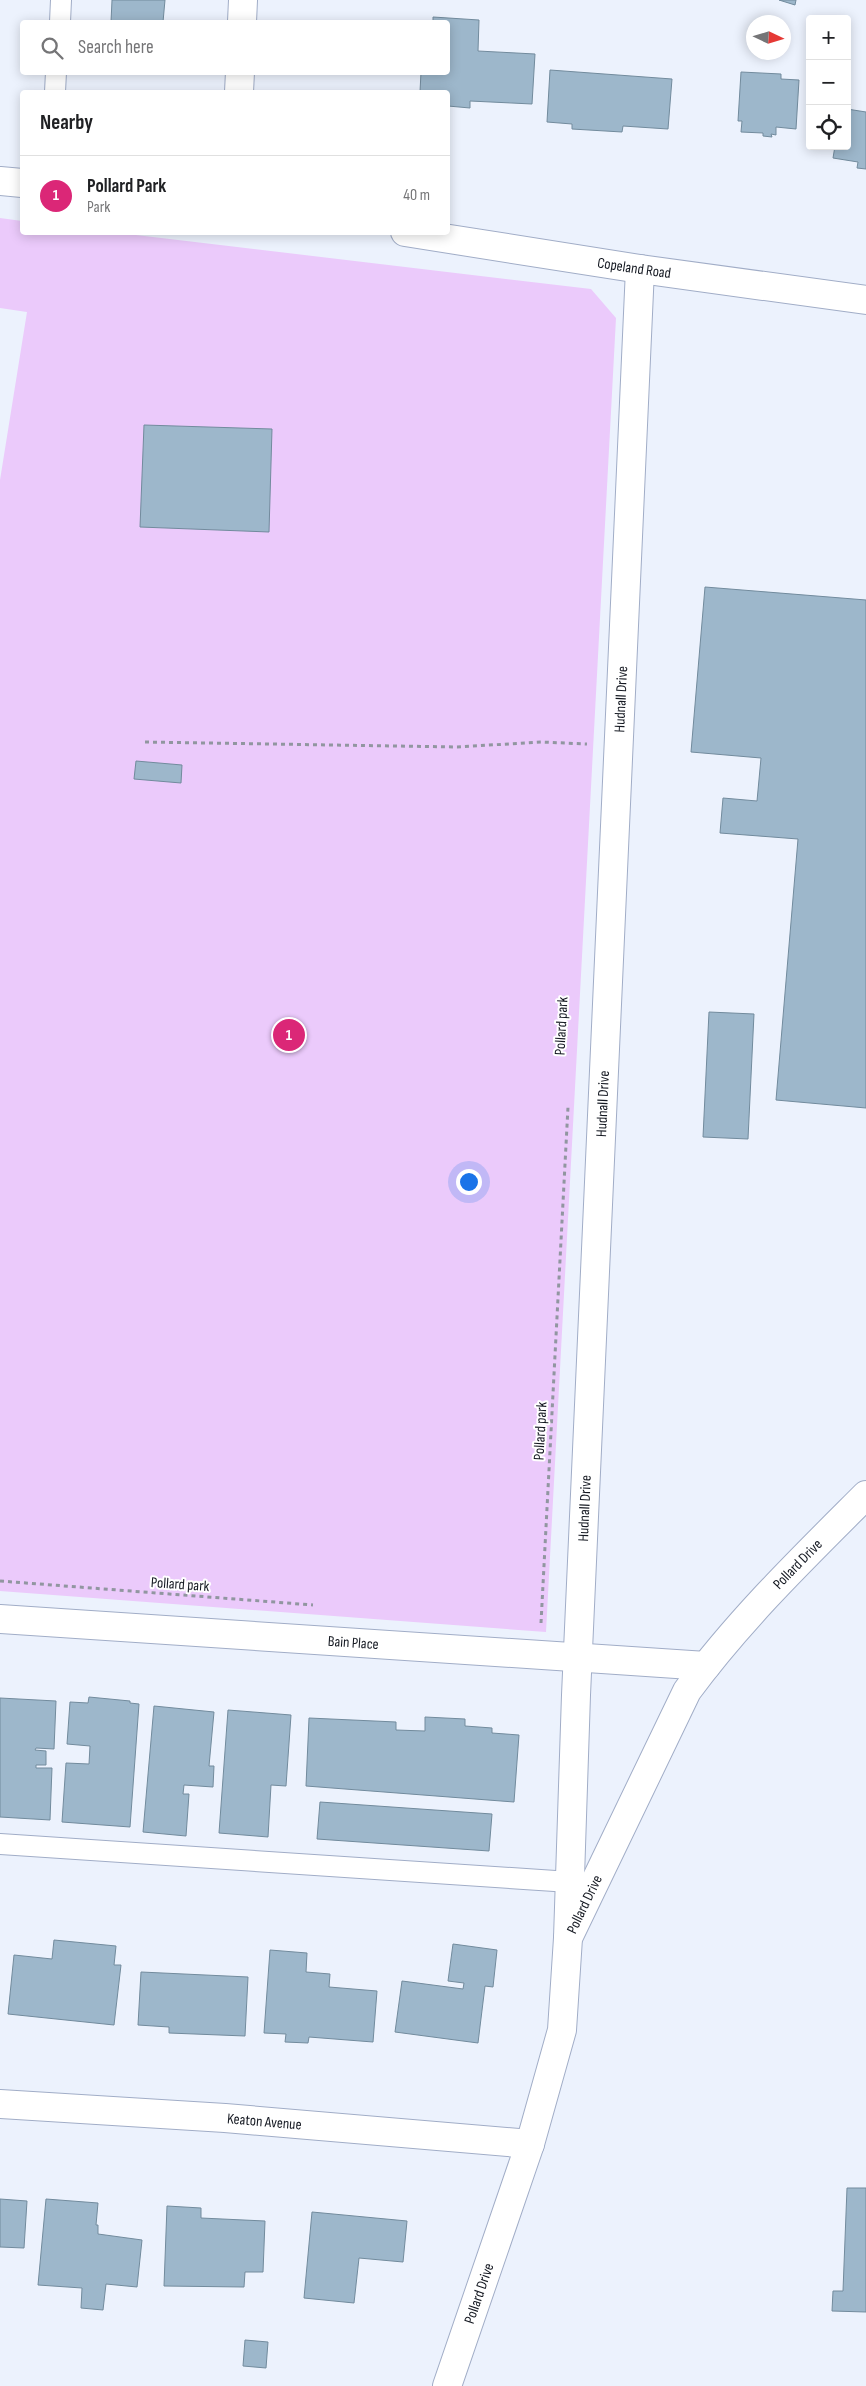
<!DOCTYPE html>
<html lang="en">
<head>
<meta charset="utf-8">
<style>
	body { margin:0; font-family:"Sofia Sans Condensed",sans-serif; background:#f2f2f2; color:#202124 }
	.controls { position:absolute; right:15px; top:15px; display:grid; overflow:hidden; border-radius:5px; box-shadow:0 2px 12px #0003 }
	.controls button { width:45px; height:45px; display:grid; place-items:center; padding:0; border:0; border-bottom:1px solid #e0e0e0; background:#fff; color:#202124; font:25px sans-serif }
	.compass { position:absolute; left:746px; top:15px; width:45px; height:45px; border-radius:50%; background:#fff; box-shadow:0 2px 12px #0003; rotate:94deg }
	.you { position:absolute; left:468px; top:1181px; width:18px; height:18px; margin:-12px; border:4px solid #fff; border-radius:50%; background:#1a73e8; box-shadow:0 0 0 8px #1a73e833 }
	.badge { display:grid; place-items:center; width:32px; height:32px; border-radius:50%; background:#db2777; color:#fff; font-size:16px; font-weight:700 }
	.pin { position:absolute; translate:-50% -50%; border:2px solid #fff; box-shadow:0 1px 5px #0006 }
	.list { margin:0; padding:0; list-style:none }
	h2 { display:flex; justify-content:space-between; align-items:center; height:65px; margin:0; padding:0 20px; font-size:21px }
	h2 small { font-size:16px; font-weight:400; color:#757577 }
	.list li { display:grid; grid-template-columns:32px 1fr auto; gap:15px; align-items:center; box-sizing:border-box; height:80px; padding:0 20px; border-top:1px solid #e0e0e0 }
	.list b { display:block; font-size:19px; white-space:nowrap }
	.list p { margin:0; font-size:16px; white-space:nowrap; color:#757577 }
	.list em { font-size:16px; font-style:normal; color:#757577 }
	.icon { flex:none; width:28px; height:28px; fill:none; stroke:currentColor; stroke-width:2; stroke-linecap:round; stroke-linejoin:round }
	.map { position:relative; flex:none; width:866px; height:2386px; overflow:hidden }
	.search { position:absolute; background:#fff; box-shadow:0 2px 12px #0003; left:20px; top:20px; width:430px; height:55px; display:flex; align-items:center; gap:12px; box-sizing:border-box; padding:0 18px; border-radius:5px; color:#757577; font-size:19px }
	.panel { position:absolute; background:#fff; box-shadow:0 2px 12px #0003; left:20px; top:90px; width:430px; height:145px; border-radius:5px }
	.map>svg:first-child { display:block }
</style>
</head>
<body>
<div class="map">
<svg width="866" height="2386" viewBox="0 0 866 2386">
	<rect width="100%" height="100%" fill="#ecf2fd"/>
	<path fill="#ebcafb" d="M0,218L22,221V232L119,233L591,289L616,318L546,1632L0,1591V480L27,312L0,308Z"/>
	<g fill="#9db7cb" stroke="#728b9d">
		<path d="M112,0H165L163,22H111Z"/>
		<path d="M779,0H796L795,5Z"/>
		<path d="M433,17L479,20L478,51L535,54L532,104L470,101V108L448,106V92H420L421,72H448V22H433Z"/>
		<path d="M550,70L672,79L668,129L623,126L622,132L572,129V124L547,122Z"/>
		<path d="M741,72L781,74V79L799,80L796,129L776,127V135L771,134L772,137L763,136V133L741,132L742,121H738Z"/>
		<path d="M847,109L866,112V169L857,168L858,162L833,158L835,146H847Z"/>
		<path d="M144,425L272,429L269,532L140,527Z"/>
		<path d="M705,587L866,600V1108L776,1100L798,839L720,833L723,798L757,801L761,758L691,752Z"/>
		<path d="M136,761L182,765L181,783L134,779Z"/>
		<path d="M709,1012L754,1014L748,1139L703,1137Z"/>
		<path d="M89,1697L130,1701V1703L139,1704L130,1827L62,1822L66,1763L89,1764L90,1746L67,1744L70,1702L88,1703Z"/>
		<path d="M0,1698L56,1701L54,1749L36,1748L35,1750L46,1751V1765H36V1768H52L50,1820L0,1817Z"/>
		<path d="M154,1706L214,1712L209,1766H214L213,1787L184,1785L183,1794H189L186,1836L143,1832Z"/>
		<path d="M228,1710L291,1715L286,1786L271,1785L268,1837L219,1833Z"/>
		<path d="M425,1717L465,1719V1726L492,1728V1733L519,1735L514,1802L306,1786L309,1718L396,1722V1730L425,1731Z"/>
		<path d="M320,1802L492,1814L489,1851L317,1839Z"/>
		<path d="M54,1940L116,1946L114,1965H121L114,2025L8,2014L14,1955L52,1959Z"/>
		<path d="M453,1944L497,1950L493,1987L485,1986L478,2043L395,2032L402,1981L463,1989L464,1983L448,1981Z"/>
		<path d="M270,1950L307,1953L306,1972L330,1974L329,1987L377,1991L373,2042L309,2037L308,2043L285,2042L286,2034L264,2033Z"/>
		<path d="M141,1972L248,1977L245,2036L169,2033V2027L138,2025Z"/>
		<path d="M847,2188H866V2312L832,2311L833,2291H843Z"/>
		<path d="M0,2199L27,2201L24,2248L0,2247Z"/>
		<path d="M46,2199L98,2203L96,2225H98V2234L142,2240L137,2287L106,2284L103,2310L81,2308L82,2288L38,2285Z"/>
		<path d="M167,2206L201,2208V2218L265,2221L263,2272H245L244,2287L164,2286Z"/>
		<path d="M312,2212L407,2221L403,2262L359,2258L354,2303L304,2298Z"/>
		<path d="M245,2340L268,2342L266,2368L243,2366Z"/>
	</g>
	<g fill="none" stroke-linecap="round" stroke-linejoin="round">
		<g stroke="#a1adc7" stroke-width="22">
			<g id="lane">
				<path d="M60,22L61,0"/>
				<path d="M55,92L56,72"/>
				<path d="M0,1844L570,1882"/>
			</g>
		</g>
		<g stroke="#a1adc7" stroke-width="30">
			<g id="street">
				<path d="M242,22L243,0"/>
				<path d="M239,92L240,72"/>
				<path id="s1" d="M0,1619L706,1666"/>
				<path id="s2" d="M568,1938L576,1695L640,269"/>
				<path id="s3" d="M0,2104L225,2118L530,2144"/>
				<path id="s4" d="M447,2386L530,2144L562,2030L568,1938L687,1691C739,1620 804,1557 866,1495"/>
			</g>
		</g>
		<g stroke="#a1adc7" stroke-width="30">
			<g id="secondary">
				<path d="M0,181L22,183"/>
				<path id="s5" d="M405,232L640,269L866,300"/>
			</g>
		</g>
		<g stroke="#9196a0" stroke-width="3" stroke-dasharray="4 4" stroke-linecap="butt">
			<path d="M145,742L457,747L541,742L587,744"/>
			<path d="M0,1581L313,1605"/>
			<path d="M541,1623L568,1107"/>
		</g>
		<use href="#lane" stroke="#fff" stroke-width="20"/>
		<use href="#street" stroke="#fff" stroke-width="28"/>
		<use href="#secondary" stroke="#fff" stroke-width="28"/>
	</g>
	<g text-anchor="middle" stroke-width="4" stroke-linejoin="round" paint-order="stroke">
		<g font-size="15" fill="#141821" stroke="#fff">
			<text dy="5" stroke="none"><textPath href="#s5" startOffset="232">Copeland Road</textPath></text>
			<text dy="5" stroke="none"><textPath href="#s2" startOffset="1240">Hudnall Drive</textPath></text>
			<text transform="translate(561 1026) rotate(-87)" y="5">Pollard park</text>
			<text dy="5" stroke="none"><textPath href="#s2" startOffset="835">Hudnall Drive</textPath></text>
			<text transform="translate(540 1431) rotate(-87)" y="5">Pollard park</text>
			<text dy="5" stroke="none"><textPath href="#s2" startOffset="430">Hudnall Drive</textPath></text>
			<text dy="5" stroke="none"><textPath href="#s4" startOffset="909">Pollard Drive</textPath></text>
			<text transform="translate(180 1584) rotate(4)" y="5">Pollard park</text>
			<text dy="5" stroke="none"><textPath href="#s1" startOffset="354">Bain Place</textPath></text>
			<text dy="5" stroke="none"><textPath href="#s4" startOffset="504">Pollard Drive</textPath></text>
			<text dy="5" stroke="none"><textPath href="#s3" startOffset="265">Keaton Avenue</textPath></text>
			<text dy="5" stroke="none"><textPath href="#s4" startOffset="98">Pollard Drive</textPath></text>
		</g>
	</g>
</svg>
<div class="controls">
<button>+</button>
<button>−</button>
<button><svg class="icon" aria-label="locate" viewBox="0 0 24 24"><circle cx="12" cy="12" r="6"/><path d="M12 2v4M12 18v4M2 12h4M18 12h4"/></svg></button>
</div>
<svg class="compass" viewBox="-18 -18 36 36"><path d="M0-13l5 13h-10z" fill="#e53935"/><path d="M0 13l5-13h-10z" fill="#757577"/></svg>
<div class="you"></div>
<div class="pin badge" style="left:289px;top:1035px">1</div>
<div class="search"><svg class="icon" aria-label="search" viewBox="0 0 24 24"><circle cx="10" cy="10" r="6"/><path d="M15 15l6 6"/></svg>Search here</div>
<section class="panel">
<h2>Nearby<small></small></h2>
<ul class="list">
<li><span class="badge">1</span><div><b>Pollard Park</b><p>Park</p></div><em>40 m</em></li>
</ul>
</section>
</div>
</body>
</html>
